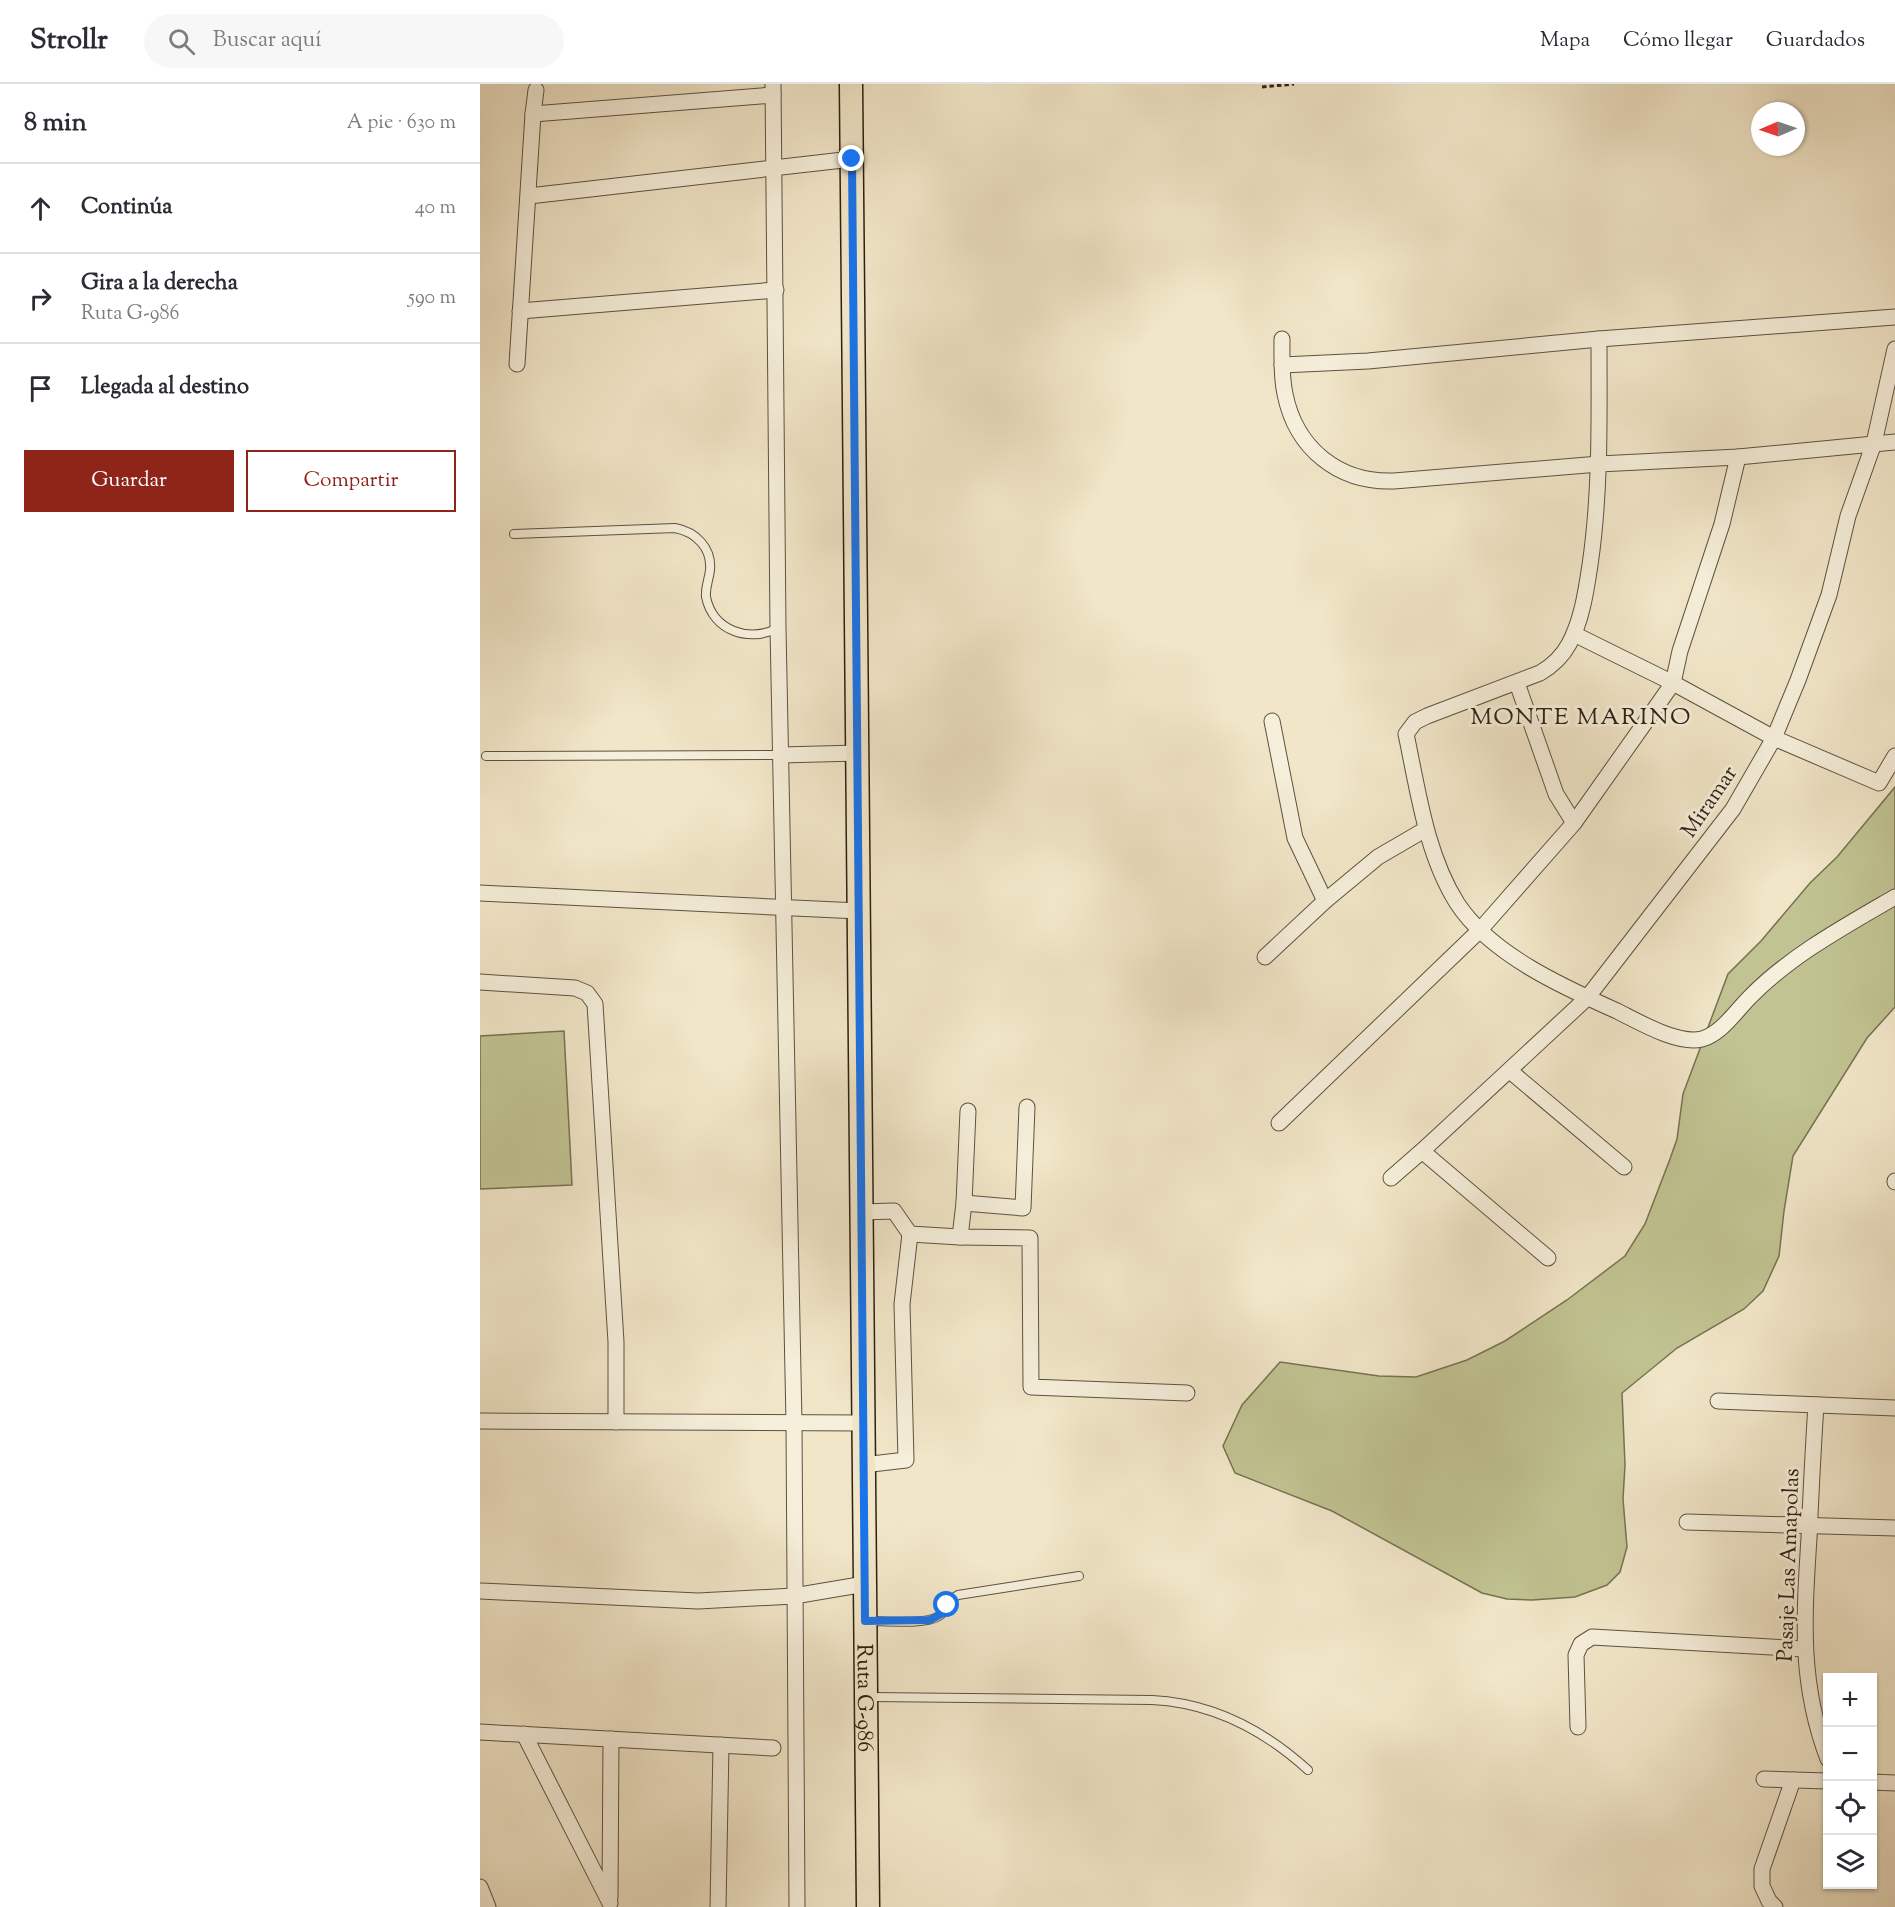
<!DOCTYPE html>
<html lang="es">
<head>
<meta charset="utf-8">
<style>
	body { margin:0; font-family:"Sorts Mill Goudy",serif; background:#f7f7f7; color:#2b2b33 }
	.controls { position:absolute; right:18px; bottom:18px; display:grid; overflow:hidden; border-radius:0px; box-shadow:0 2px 4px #0004 }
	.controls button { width:54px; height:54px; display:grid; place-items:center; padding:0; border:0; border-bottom:2px solid #e1e1e2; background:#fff; color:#2b2b33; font:30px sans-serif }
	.compass { position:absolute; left:1271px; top:18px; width:54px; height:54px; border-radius:50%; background:#fff; box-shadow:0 2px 4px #0004; rotate:268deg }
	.stop { position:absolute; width:18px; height:18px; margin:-14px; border:4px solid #1a73e8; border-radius:50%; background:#fff }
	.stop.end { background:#1a73e8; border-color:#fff; box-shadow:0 2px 6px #0008 }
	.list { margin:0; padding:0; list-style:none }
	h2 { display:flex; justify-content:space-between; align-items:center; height:78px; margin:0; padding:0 24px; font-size:26px }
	h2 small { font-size:20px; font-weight:400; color:#7c7c81 }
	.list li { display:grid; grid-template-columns:39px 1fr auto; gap:18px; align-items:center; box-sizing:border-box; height:90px; padding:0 24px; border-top:2px solid #e1e1e2 }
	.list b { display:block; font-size:22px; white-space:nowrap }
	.list p { margin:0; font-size:20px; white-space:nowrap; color:#7c7c81 }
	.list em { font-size:20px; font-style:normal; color:#7c7c81 }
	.actions { display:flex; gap:12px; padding:18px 24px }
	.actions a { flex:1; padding:14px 0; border:2px solid #8f2418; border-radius:0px; text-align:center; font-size:21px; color:#8f2418 }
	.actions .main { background:#8f2418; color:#fff }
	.icon { flex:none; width:33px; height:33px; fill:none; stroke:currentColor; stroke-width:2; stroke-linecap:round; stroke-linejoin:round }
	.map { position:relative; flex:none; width:1415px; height:1823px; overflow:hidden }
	header { display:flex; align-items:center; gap:36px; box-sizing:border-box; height:84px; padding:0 30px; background:#fff; border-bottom:2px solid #e1e1e2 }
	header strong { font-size:28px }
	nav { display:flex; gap:33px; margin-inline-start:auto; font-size:21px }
	.search { width:420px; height:54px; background:#f7f7f7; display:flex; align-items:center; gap:15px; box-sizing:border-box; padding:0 21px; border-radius:33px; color:#7c7c81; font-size:22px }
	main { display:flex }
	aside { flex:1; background:#fff }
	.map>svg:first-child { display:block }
</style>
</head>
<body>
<header>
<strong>Strollr</strong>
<div class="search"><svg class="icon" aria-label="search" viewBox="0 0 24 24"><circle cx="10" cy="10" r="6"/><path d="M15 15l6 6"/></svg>Buscar aquí</div>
<nav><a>Mapa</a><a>Cómo llegar</a><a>Guardados</a></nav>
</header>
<main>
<aside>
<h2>8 min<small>A pie · 630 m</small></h2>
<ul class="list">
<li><svg class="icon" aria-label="ahead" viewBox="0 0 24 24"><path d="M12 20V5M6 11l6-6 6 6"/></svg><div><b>Continúa</b></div><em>40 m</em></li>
<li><svg class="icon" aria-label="right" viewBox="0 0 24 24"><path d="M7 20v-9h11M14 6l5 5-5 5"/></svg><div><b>Gira a la derecha</b><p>Ruta G-986</p></div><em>590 m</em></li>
<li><svg class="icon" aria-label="arrive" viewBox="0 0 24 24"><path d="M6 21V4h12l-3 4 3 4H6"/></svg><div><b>Llegada al destino</b></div></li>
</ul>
<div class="actions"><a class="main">Guardar</a><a>Compartir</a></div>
</aside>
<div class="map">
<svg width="1415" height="1823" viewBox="0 0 1415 1823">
	<rect width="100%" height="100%" fill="#f1e6c8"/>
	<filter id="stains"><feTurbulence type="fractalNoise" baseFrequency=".00333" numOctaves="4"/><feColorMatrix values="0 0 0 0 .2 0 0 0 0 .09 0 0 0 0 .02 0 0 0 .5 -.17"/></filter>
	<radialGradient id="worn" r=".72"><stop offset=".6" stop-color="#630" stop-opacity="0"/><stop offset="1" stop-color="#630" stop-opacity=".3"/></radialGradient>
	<g fill="#c1c392" stroke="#767252" stroke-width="1.5">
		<path d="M1415,703V923L1387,954L1313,1072L1304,1127L1299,1172L1283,1207L1264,1225L1197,1264L1142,1309L1145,1381L1143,1415L1147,1463L1140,1488L1127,1501L1095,1513L1052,1516L1027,1515L1002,1509L852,1427L755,1389L743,1362L762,1321L800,1278L899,1292L936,1293L987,1276L1025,1257L1087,1216L1145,1172L1165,1140L1190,1075L1197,1055L1203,1010L1248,890L1281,857L1330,799L1357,773Z"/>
		<path d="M84,947L92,1101L0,1105V952Z"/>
	</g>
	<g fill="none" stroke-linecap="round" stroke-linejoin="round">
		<g stroke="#5d5240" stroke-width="10">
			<g id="lane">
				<path d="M34,450L195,444C216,448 232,464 230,486C229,496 225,503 226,513C233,547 269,559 298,544"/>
				<path d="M6,672L301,671"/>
				<path d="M387,1537C404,1537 446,1541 459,1532C468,1526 468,1516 478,1511L599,1492"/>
				<path d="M390,1613L672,1616C733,1619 784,1646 828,1686"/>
			</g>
		</g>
		<g stroke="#5d5240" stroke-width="17">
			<g id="street">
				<path d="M293,0L298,544L314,1339L317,1823"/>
				<path d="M53,30L293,11"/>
				<path d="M49,112L372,75"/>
				<path d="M40,227L296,206"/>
				<path d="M802,255C802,273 801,292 805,310C816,365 859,399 914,397L1119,380L1258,373L1415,358"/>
				<path d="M1119,255C1119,330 1121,406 1110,481C1106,507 1102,536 1089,560C1082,573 1072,582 1060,589L947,632L935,638L926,650C938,706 946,770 977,819C1010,870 1083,903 1137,927C1159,938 1198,961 1222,955C1241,950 1256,927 1270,913C1310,872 1365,842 1415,813"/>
				<path d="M37,280L53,30L56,6"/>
				<path d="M802,281L888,277L1119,255L1415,233"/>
				<path d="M1094,550L1193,599L1294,654L1399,699L1415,672"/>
				<path d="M1037,599L1076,710L1094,739"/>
				<path d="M792,637L815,754L845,817"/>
				<path d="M301,671L378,669"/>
				<path d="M0,809L379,827"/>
				<path d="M785,873L845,817L898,773L946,745"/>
				<path d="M0,898L95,904L107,909L115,920L136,1258V1338"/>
				<path d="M1030,987L1144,1083"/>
				<path d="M799,1039L1000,846L1094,739L1193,599L1200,567L1242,440L1258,373"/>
				<path d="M942,1067L1068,1174"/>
				<path d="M911,1094L942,1067L1107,914L1253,725L1294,654L1318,596L1349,511L1368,432L1394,359L1415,265"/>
				<path d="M1415,1098V1097"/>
				<path d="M484,1119L543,1124L547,1023"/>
				<path d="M381,1128L414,1127L430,1150L480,1153L550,1154L551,1303L707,1309"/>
				<path d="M480,1153L484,1119L488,1027"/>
				<path d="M1238,1317L1415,1324"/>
				<path d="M1336,1321C1333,1365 1331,1409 1329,1454C1324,1533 1319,1599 1348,1675"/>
				<path d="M0,1337L383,1339"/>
				<path d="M383,1381L426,1376L422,1220L430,1150"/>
				<path d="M1207,1438L1415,1444"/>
				<path d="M0,1507L218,1517L314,1512L385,1500"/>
				<path d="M1098,1643L1096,1571L1101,1560L1112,1553L1325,1565"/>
				<path d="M0,1648L293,1664"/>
				<path d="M44,1650L130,1819"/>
				<path d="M1284,1695L1348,1697"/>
				<path d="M1392,1698L1415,1699"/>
				<path d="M0,1803L8,1823"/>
				<path d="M130,1814L131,1655"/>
				<path d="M238,1823L241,1661"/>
				<path d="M1295,1823L1289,1817L1282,1802V1785L1313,1696"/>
			</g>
		</g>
		<g stroke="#2c2012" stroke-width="25">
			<g id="primary">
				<path id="s1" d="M371,0L388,1823"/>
			</g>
		</g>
		<path stroke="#2c2012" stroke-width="3" stroke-dasharray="4.5 3" stroke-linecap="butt" d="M782,3L814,0"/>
		<use href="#lane" stroke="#f6efdb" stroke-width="8"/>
		<use href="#street" stroke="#f6efdb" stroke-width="15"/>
		<use href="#primary" stroke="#f1e6c8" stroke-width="22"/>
	</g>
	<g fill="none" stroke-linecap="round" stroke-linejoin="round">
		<path stroke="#1a73e8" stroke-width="8" d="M372,75L385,1537L450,1536L461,1530L467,1521"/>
	</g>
	<g text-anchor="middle" stroke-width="6" stroke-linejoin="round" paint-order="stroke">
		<g font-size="22" fill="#2c2012" stroke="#f6efdb">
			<text transform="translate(1228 717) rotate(-56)" y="8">Miramar</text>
			<text transform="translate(1307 1481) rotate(-88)" y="8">Pasaje Las Amapolas</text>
			<text dy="8" stroke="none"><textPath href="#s1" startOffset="1614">Ruta G-986</textPath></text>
		</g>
		<g font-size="24" letter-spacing="1.5" fill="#2c2012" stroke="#f6efdb">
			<text x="1101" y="640">MONTE MARINO</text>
		</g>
	</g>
	<rect width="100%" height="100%" filter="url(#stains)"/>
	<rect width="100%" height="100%" fill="url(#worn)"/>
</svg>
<div class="controls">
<button>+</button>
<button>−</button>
<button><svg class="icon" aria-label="locate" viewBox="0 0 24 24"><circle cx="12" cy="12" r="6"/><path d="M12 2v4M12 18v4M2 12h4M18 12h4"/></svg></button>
<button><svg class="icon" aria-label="layers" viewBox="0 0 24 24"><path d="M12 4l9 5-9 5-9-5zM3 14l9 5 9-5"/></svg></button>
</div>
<svg class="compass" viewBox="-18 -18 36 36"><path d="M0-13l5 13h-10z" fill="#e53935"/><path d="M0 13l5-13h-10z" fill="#7c7c81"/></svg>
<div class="stop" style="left:467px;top:1521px"></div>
<div class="stop end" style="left:372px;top:75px"></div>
</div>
</main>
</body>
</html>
